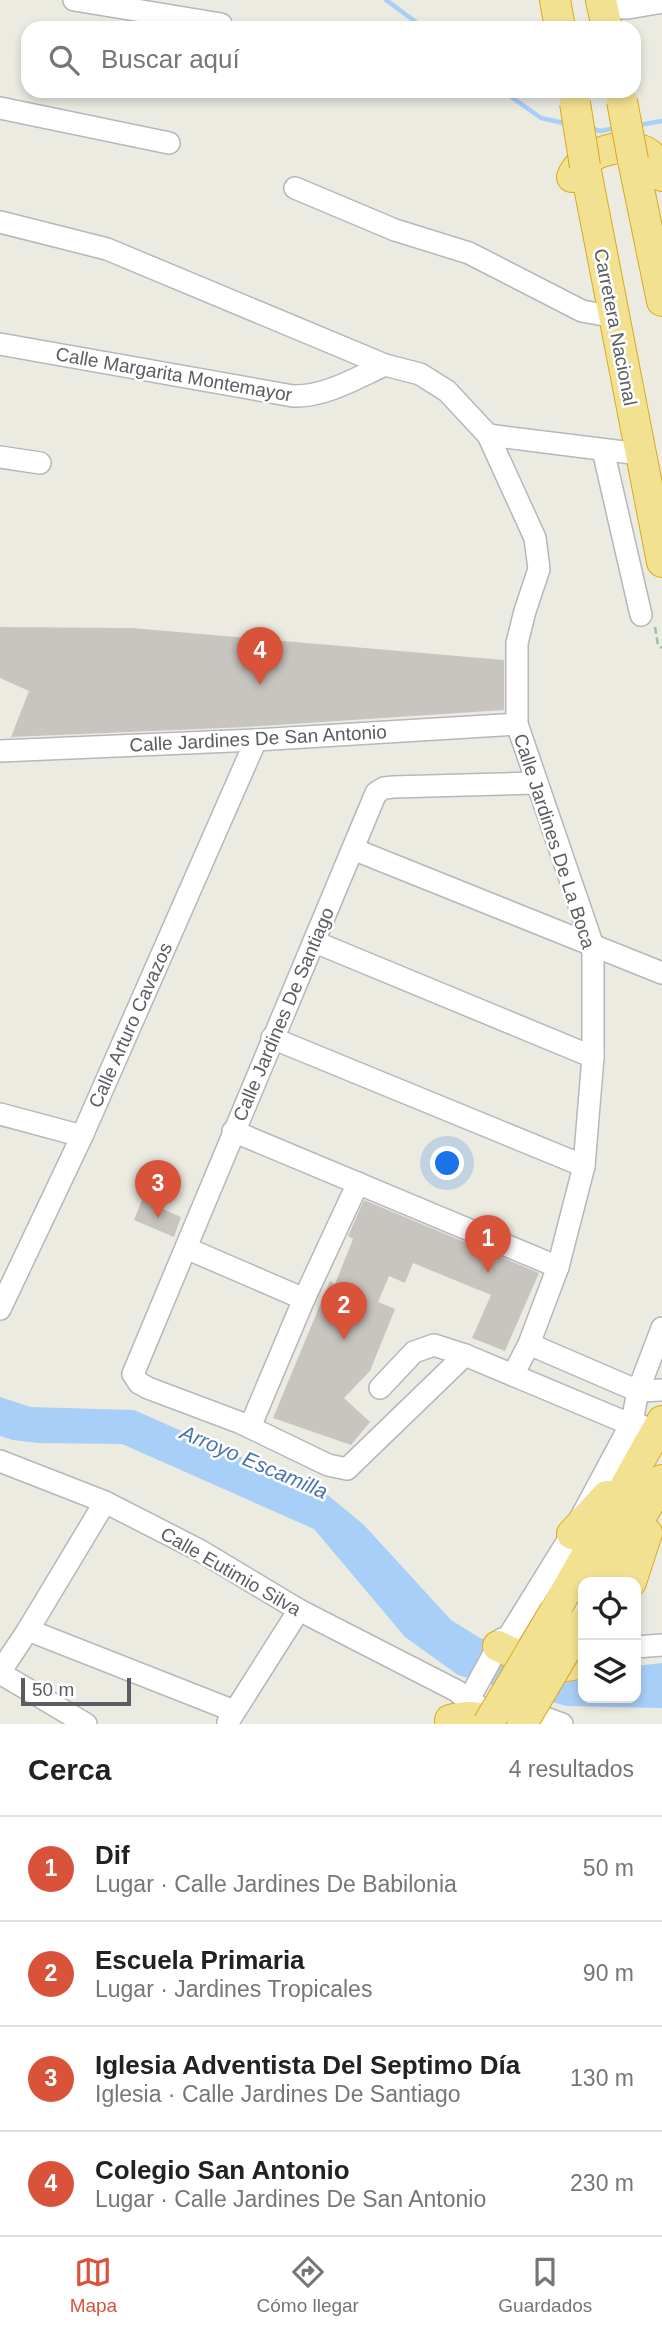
<!DOCTYPE html>
<html lang="es">
<head>
<meta charset="utf-8">
<style>
	body { margin:0; font-family:Arial,sans-serif; background:#f6f6f6; color:#222 }
	.controls { position:absolute; right:21px; bottom:21px; display:grid; overflow:hidden; border-radius:14px; box-shadow:0 4px 10px #0003 }
	.controls button { width:63px; height:63px; display:grid; place-items:center; padding:0; border:0; border-bottom:2px solid #e0e0e0; background:#fff; color:#222; font:35px sans-serif }
	.scale { position:absolute; left:21px; bottom:18px; width:110px; box-sizing:border-box; padding-left:7px; border:4px solid #5b5d62; border-top:0; font-size:19px; line-height:24px; white-space:nowrap; color:#5b5d62; -webkit-text-stroke:5px #fff; paint-order:stroke }
	.you { position:absolute; left:448px; top:1164px; width:24px; height:24px; margin:-18px; border:5px solid #fff; border-radius:50%; background:#1a73e8; box-shadow:0 0 0 10px #1a73e833 }
	.badge { display:grid; place-items:center; width:46px; height:46px; border-radius:50%; background:#d9533b; color:#fff; font-size:23px; font-weight:700 }
	.pin { position:absolute; translate:-50% -58px; filter:drop-shadow(0 2px 4px #0008) }
	.pin::after { content:''; position:absolute; top:37px; width:24px; height:21px; background:inherit; clip-path:polygon(0 0,100% 0,50% 100%) }
	.list { margin:0; padding:0; list-style:none }
	h2 { display:flex; justify-content:space-between; align-items:center; height:91px; margin:0; padding:0 28px; font-size:30px }
	h2 small { font-size:23px; font-weight:400; color:#767676 }
	.list li { display:grid; grid-template-columns:46px 1fr auto; gap:21px; align-items:center; box-sizing:border-box; height:105px; padding:0 28px; border-top:2px solid #e0e0e0 }
	.list b { display:block; font-size:26px; white-space:nowrap }
	.list p { margin:0; font-size:23px; white-space:nowrap; color:#767676 }
	.list em { font-size:23px; font-style:normal; color:#767676 }
	.icon { flex:none; width:38px; height:38px; fill:none; stroke:currentColor; stroke-width:2; stroke-linecap:round; stroke-linejoin:round }
	.map { position:relative; flex:none; width:662px; height:1724px; overflow:hidden }
	.search { position:absolute; background:#fff; box-shadow:0 4px 10px #0003; left:21px; right:21px; top:21px; height:77px; display:flex; align-items:center; gap:18px; box-sizing:border-box; padding:0 24px; border-radius:21px; color:#767676; font-size:26px }
	.sheet { height:511px; background:#fff }
	nav { display:flex; justify-content:space-around; align-items:center; box-sizing:border-box; height:98px; border-top:2px solid #e0e0e0; background:#fff; font-size:19px; color:#767676 }
	nav a { display:grid; justify-items:center; gap:4px }
	nav .on { color:#d9533b }
	.map>svg:first-child { display:block }
</style>
</head>
<body>
<div class="map">
<svg width="662" height="1724" viewBox="0 0 662 1724">
	<rect width="100%" height="100%" fill="#ecebe2"/>
	<path fill="#a8cff7" d="M0,1397L31,1407L134,1410L329,1496L364,1525L451,1620L480,1638L583,1671V1698H636V1666L662,1663V1708L566,1706L458,1675L405,1637L314,1529L122,1444L38,1443L13,1440L0,1436Z"/>
	<g fill="none" stroke-linecap="round" stroke-linejoin="round">
		<g stroke="#a8cff7" stroke-width="4.5">
			<path d="M386,0L424,28"/>
			<path d="M503,91L541,118L568,124"/>
			<path d="M639,125L662,121"/>
			<path d="M590,128L600,131L616,128"/>
		</g>
	</g>
	<g fill="#c8c5c0">
		<path d="M0,627L132,628L504,660V710L246,727L11,737L29,691L0,678Z"/>
		<path d="M142,1200L181,1217L174,1237L134,1220Z"/>
		<path d="M364,1200L539,1273L505,1351L472,1338L491,1295L413,1263L405,1283L389,1276L378,1302L395,1309L370,1371L344,1398L370,1422L351,1445L273,1418L330,1281L335,1284L353,1239L348,1236Z"/>
	</g>
	<g fill="none" stroke-linecap="round" stroke-linejoin="round">
		<g stroke="#b5b7bc" stroke-width="24">
			<g id="minor">
				<path d="M74,0L221,24"/>
				<path d="M602,7L628,8L662,2"/>
				<path d="M0,108L169,143"/>
				<path d="M295,188L395,230L469,253L582,311L615,317"/>
				<path d="M0,222L107,249L385,365L420,374L447,391L488,435L535,538L539,569L525,611L517,643V724L593,946V1057L584,1166L558,1267L529,1344L513,1375"/>
				<path d="M0,344L293,396C325,397 356,378 385,365"/>
				<path d="M488,435L640,454"/>
				<path d="M603,450L641,615"/>
				<path d="M0,457L40,463"/>
				<path d="M0,751L256,740L517,724"/>
				<path d="M353,849L662,973"/>
				<path d="M315,942L593,1057"/>
				<path d="M272,1038L584,1166"/>
				<path d="M0,1114L82,1136"/>
				<path d="M233,1131L558,1267"/>
				<path d="M186,1248L304,1299"/>
				<path d="M0,1309L82,1136L256,740"/>
				<path d="M529,1344L638,1391L662,1390"/>
				<path d="M465,1355L347,1469L328,1465L241,1423L148,1388L139,1383L133,1374L376,793L384,788L393,787L535,783"/>
				<path d="M380,1388L414,1352L434,1345L465,1355L620,1420L642,1426"/>
				<path d="M250,1427L304,1299L358,1183"/>
				<path d="M0,1461L105,1502L199,1550L299,1610L457,1691L468,1701L495,1714"/>
				<path d="M28,1630L234,1711"/>
				<path d="M636,1647L662,1645"/>
				<path d="M497,1651L502,1647L572,1534L632,1422L638,1391L662,1328"/>
				<path d="M0,1672L28,1630L105,1502"/>
				<path d="M0,1673L86,1724"/>
				<path d="M468,1701L502,1639"/>
				<path d="M516,1707L562,1724"/>
				<path d="M228,1722L299,1610"/>
			</g>
		</g>
		<g stroke="#dbaa14" stroke-width="32">
			<g id="highway">
				<path d="M555,0L560,28"/>
				<path d="M601,0L607,28"/>
				<path d="M633,160L662,301"/>
				<path d="M585,166L662,562"/>
				<path d="M572,177C581,154 617,143 641,150C652,153 659,165 662,176"/>
				<path d="M572,1534L607,1496"/>
				<path d="M604,1582L662,1480"/>
				<path d="M631,1582L647,1533"/>
				<path d="M555,1611L662,1421"/>
				<path d="M498,1646C528,1660 549,1674 583,1662"/>
				<path d="M450,1720C468,1715 479,1716 496,1724"/>
			</g>
		</g>
		<path stroke="#9bc2a9" stroke-width="2.5" stroke-dasharray="7 3.5" stroke-linecap="butt" d="M655,627L658,645L662,648"/>
		<use href="#minor" stroke="#fff" stroke-width="21"/>
		<use href="#highway" stroke="#f3e192" stroke-width="30"/>
		<g stroke="#dbaa14" stroke-width="32" stroke-linecap="butt">
			<g id="highway-bridge">
				<path d="M622,101L633,160"/>
				<path d="M575,103L585,166"/>
				<path d="M488,1724L555,1611"/>
				<path d="M522,1724L581,1624"/>
			</g>
		</g>
		<use href="#highway-bridge" stroke="#f3e192" stroke-width="30"/>
	</g>
	<g text-anchor="middle" stroke-width="5" stroke-linejoin="round" paint-order="stroke">
		<g font-size="19" fill="#5b5d62" stroke="#fff">
			<text transform="translate(616 327) rotate(79)" y="7">Carretera Nacional</text>
			<text transform="translate(174 374) rotate(10)" y="7">Calle Margarita Montemayor</text>
			<text transform="translate(258 738) rotate(-3)" y="7">Calle Jardines De San Antonio</text>
			<text transform="translate(555 841) rotate(72)" y="7">Calle Jardines De La Boca</text>
			<text transform="translate(283 1014) rotate(-67)" y="7">Calle Jardines De Santiago</text>
			<text transform="translate(130 1025) rotate(-66)" y="7">Calle Arturo Cavazos</text>
			<text transform="translate(231 1571) rotate(30)" y="7">Calle Eutimio Silva</text>
		</g>
		<g font-size="21" font-style="italic" fill="#4a74b0" stroke="#fff">
			<text transform="translate(254 1462) rotate(23)" y="7">Arroyo Escamilla</text>
		</g>
	</g>
</svg>
<div class="controls">
<button><svg class="icon" aria-label="locate" viewBox="0 0 24 24"><circle cx="12" cy="12" r="6"/><path d="M12 2v4M12 18v4M2 12h4M18 12h4"/></svg></button>
<button><svg class="icon" aria-label="layers" viewBox="0 0 24 24"><path d="M12 4l9 5-9 5-9-5zM3 14l9 5 9-5"/></svg></button>
</div>
<div class="scale">50 m</div>
<div class="you"></div>
<div class="pin badge" style="left:488px;top:1273px">1</div>
<div class="pin badge" style="left:344px;top:1340px">2</div>
<div class="pin badge" style="left:158px;top:1218px">3</div>
<div class="pin badge" style="left:260px;top:685px">4</div>
<div class="search"><svg class="icon" aria-label="search" viewBox="0 0 24 24"><circle cx="10" cy="10" r="6"/><path d="M15 15l6 6"/></svg>Buscar aquí</div>
</div>
<section class="sheet">
<h2>Cerca<small>4 resultados</small></h2>
<ul class="list">
<li><span class="badge">1</span><div><b>Dif</b><p>Lugar · Calle Jardines De Babilonia</p></div><em>50 m</em></li>
<li><span class="badge">2</span><div><b>Escuela Primaria</b><p>Lugar · Jardines Tropicales</p></div><em>90 m</em></li>
<li><span class="badge">3</span><div><b>Iglesia Adventista Del Septimo Día</b><p>Iglesia · Calle Jardines De Santiago</p></div><em>130 m</em></li>
<li><span class="badge">4</span><div><b>Colegio San Antonio</b><p>Lugar · Calle Jardines De San Antonio</p></div><em>230 m</em></li>
</ul>
</section>
<nav>
<a class="on"><svg class="icon" aria-label="map" viewBox="0 0 24 24"><path d="M3 6l6-2 6 2 6-2v14l-6 2-6-2-6 2zM9 4v14M15 6v14"/></svg>Mapa</a>
<a><svg class="icon" aria-label="directions" viewBox="0 0 24 24"><path d="M12 3l9 9-9 9-9-9zM9 14v-3h6M13 9l2 2-2 2"/></svg>Cómo llegar</a>
<a><svg class="icon" aria-label="saved" viewBox="0 0 24 24"><path d="M7 4h10v16l-5-4-5 4z"/></svg>Guardados</a>
</nav>
</body>
</html>
